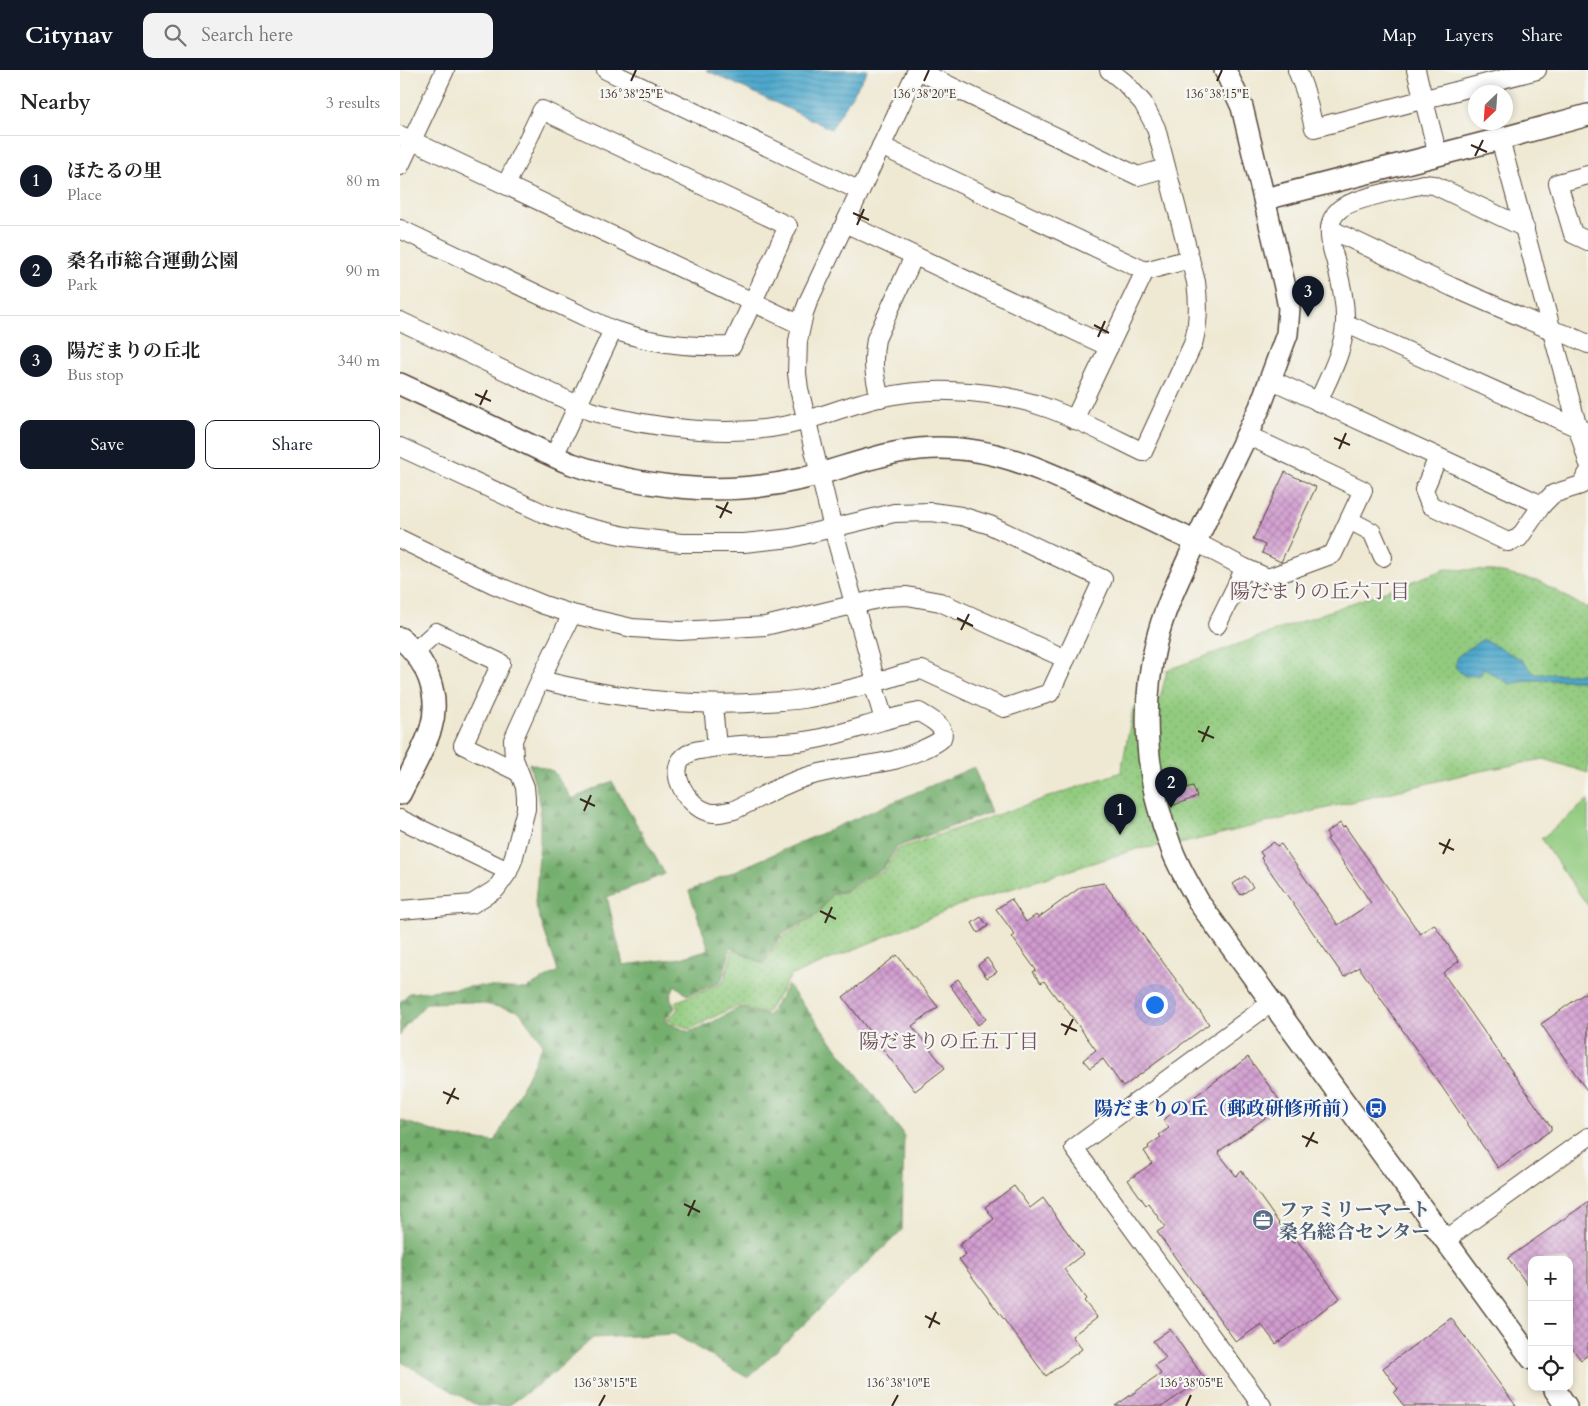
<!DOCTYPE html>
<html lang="en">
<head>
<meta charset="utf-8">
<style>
	body { margin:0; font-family:Cardo,"Noto Serif JP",serif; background:#f2f2f2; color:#222 }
	.controls { position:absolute; right:15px; bottom:15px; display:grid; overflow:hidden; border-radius:10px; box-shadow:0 2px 8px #0003 }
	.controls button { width:45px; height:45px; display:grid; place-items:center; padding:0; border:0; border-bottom:1px solid #e0e0e0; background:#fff; color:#222; font:25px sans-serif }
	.compass { position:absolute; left:1068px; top:15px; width:45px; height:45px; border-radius:50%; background:#fff; box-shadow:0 2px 8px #0003; rotate:205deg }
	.you { position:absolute; left:754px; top:934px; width:18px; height:18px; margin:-12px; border:4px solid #fff; border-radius:50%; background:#1a73e8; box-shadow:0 0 0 8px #1a73e833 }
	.badge { display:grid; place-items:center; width:32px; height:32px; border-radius:50%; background:#111827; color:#fff; font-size:16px; font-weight:700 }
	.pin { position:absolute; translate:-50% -41px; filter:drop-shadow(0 1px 2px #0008) }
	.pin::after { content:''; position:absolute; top:26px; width:18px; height:15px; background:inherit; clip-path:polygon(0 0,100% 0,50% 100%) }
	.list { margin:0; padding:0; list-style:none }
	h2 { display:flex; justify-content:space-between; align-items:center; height:65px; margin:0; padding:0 20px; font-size:21px }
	h2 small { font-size:16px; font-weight:400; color:#767676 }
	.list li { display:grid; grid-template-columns:32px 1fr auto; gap:15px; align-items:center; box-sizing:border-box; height:90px; padding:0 20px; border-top:1px solid #e0e0e0 }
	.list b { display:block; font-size:19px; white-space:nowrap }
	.list p { margin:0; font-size:16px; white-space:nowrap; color:#767676 }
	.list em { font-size:16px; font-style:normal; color:#767676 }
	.actions { display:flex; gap:10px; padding:15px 20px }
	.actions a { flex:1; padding:11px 0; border:1px solid #111827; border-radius:10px; text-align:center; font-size:18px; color:#111827 }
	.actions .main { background:#111827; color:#fff }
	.icon { flex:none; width:28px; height:28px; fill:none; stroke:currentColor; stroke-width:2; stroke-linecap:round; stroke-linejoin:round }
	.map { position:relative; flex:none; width:1188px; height:1336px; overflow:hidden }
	header { display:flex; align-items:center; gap:30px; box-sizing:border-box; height:70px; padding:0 25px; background:#111827; color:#fff }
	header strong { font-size:24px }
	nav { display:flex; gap:28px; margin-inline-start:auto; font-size:18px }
	.search { width:350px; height:45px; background:#f2f2f2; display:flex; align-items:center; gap:12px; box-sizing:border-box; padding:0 18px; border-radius:10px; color:#767676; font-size:19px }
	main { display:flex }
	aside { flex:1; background:#fff }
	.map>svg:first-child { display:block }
</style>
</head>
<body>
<header>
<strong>Citynav</strong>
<div class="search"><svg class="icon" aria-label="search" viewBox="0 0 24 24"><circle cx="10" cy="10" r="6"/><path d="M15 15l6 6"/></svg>Search here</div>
<nav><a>Map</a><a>Layers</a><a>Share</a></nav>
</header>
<main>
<aside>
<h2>Nearby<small>3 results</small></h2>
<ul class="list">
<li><span class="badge">1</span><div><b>ほたるの里</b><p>Place</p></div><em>80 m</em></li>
<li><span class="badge">2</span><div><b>桑名市総合運動公園</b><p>Park</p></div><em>90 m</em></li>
<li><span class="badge">3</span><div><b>陽だまりの丘北</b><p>Bus stop</p></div><em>340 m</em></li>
</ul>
<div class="actions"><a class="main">Save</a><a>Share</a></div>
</aside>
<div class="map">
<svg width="1188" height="1336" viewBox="0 0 1188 1336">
	<defs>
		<pattern id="grass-dots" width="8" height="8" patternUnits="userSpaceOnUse" patternTransform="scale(1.25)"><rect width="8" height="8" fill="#92cb7f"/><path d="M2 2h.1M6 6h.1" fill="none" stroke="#7fae6d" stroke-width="1.8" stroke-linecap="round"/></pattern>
		<pattern id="forest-firs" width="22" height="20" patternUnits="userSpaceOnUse" patternTransform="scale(1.25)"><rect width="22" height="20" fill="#75af6e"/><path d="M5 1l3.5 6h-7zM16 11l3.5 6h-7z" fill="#618f5a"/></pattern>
		<pattern id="water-rules" width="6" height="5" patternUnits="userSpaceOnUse" patternTransform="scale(1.25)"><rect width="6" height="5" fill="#4ea8cc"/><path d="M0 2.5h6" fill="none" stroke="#4289a5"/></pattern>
		<pattern id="building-cross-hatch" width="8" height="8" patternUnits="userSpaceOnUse" patternTransform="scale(1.25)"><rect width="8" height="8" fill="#d19cd0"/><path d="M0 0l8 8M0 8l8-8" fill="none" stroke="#ab7fa8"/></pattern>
	</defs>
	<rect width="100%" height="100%" fill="#f6f6f2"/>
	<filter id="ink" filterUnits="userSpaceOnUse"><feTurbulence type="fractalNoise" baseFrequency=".02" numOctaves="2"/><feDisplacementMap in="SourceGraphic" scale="10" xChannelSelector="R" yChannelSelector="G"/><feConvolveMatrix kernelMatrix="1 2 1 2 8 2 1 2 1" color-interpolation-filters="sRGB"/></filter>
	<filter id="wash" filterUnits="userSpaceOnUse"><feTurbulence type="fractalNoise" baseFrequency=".0096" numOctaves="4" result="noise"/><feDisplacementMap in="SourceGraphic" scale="20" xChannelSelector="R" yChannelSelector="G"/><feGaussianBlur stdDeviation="1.12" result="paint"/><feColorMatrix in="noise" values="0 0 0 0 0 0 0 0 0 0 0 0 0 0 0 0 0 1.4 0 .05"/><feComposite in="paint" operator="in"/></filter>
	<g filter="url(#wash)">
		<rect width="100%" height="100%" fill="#efe9d3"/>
		<path fill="url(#grass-dots)" stroke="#667a4e" d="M1046,499L1094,501L1141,512L1186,538L1188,535V703L1144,689L1066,704L784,773L737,779L560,835L391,906L366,944L336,936L290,959L267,950L278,939L275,932L323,913L333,879L364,894L383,867L418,844L433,824L447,821L464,809L484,801L498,779L721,702L733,638L760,629L767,600Z"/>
		<path fill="url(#forest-firs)" stroke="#586c46" d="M129,693L153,701L172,729L212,711L265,804L207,827L223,895L281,888L309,879L289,821L574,697L591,742L497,777L483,799L463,808L446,820L432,823L418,843L382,865L363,893L331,877L321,912L287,925L275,915L270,927L275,938L264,951L289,962L311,953L338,938L368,946L388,915L504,1065L502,1160L348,1308L274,1264L193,1268L150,1306L108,1336H78L0,1291V1050L48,1066L95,1072L143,974L119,941L73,932L27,933L4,957L0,966V932L9,923L79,916L126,919L158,901L135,834L140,772V733Z"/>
		<path fill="#92cb7f" stroke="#667a4e" d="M1188,730V836L1141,769Z"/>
		<g fill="url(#water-rules)" stroke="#446975">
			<path d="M306,0H468L431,59Z"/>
			<path d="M1083,569L1122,590L1135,604H1188V618L1179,610H1129L1110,614L1082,598L1081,605L1064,606L1055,597L1058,586Z"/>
		</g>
		<g id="blocks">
			<g fill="url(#building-cross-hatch)">
				<path d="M885,402L916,417L881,492L862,483L865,475L853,469Z"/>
				<path d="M793,716L797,727L771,736L768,723Z"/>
				<path d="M940,753L943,758L945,756L1020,864L1034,854L1059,891L1043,903L1151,1057V1060L1098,1098L959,897L944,907L861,788L863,786L860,782L874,772L877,776L881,774L938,855L971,833L927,769L929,768L926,763Z"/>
				<path d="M845,806L853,817L841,825L833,814Z"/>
				<path d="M704,813L809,954L723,1017L703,989L690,998L683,990L696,980L659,929L658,930L644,911L641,913L633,902L636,900L612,867L615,865L596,839L611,829L626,852L636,845L638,848L681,817Z"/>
				<path d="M581,847L588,856L578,863L572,853Z"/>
				<path d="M497,885L538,937L512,956L545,998L515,1021L443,927Z"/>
				<path d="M587,888L597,902L587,908L578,895Z"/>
				<path d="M558,909L586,949L578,955L550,915Z"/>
				<path d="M1188,921V1022L1141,954Z"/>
				<path d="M848,987L883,1035L818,1082L836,1106L842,1101L893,1173L897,1170L940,1228L876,1274L861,1254L836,1272L757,1162L765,1157L748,1133L746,1135L728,1110L752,1093L744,1081L749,1078L748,1076L761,1067L759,1065L769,1058L763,1050Z"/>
				<path d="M614,1116L630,1138L643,1128L683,1184L664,1199L686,1229L684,1231L697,1247L672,1266L682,1279L646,1306L559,1189L566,1184L559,1175L594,1149L585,1137Z"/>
				<path d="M1188,1132V1285L1181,1290L1169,1274V1190H1132V1221L1108,1188Z"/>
				<path d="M1051,1248L1116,1336H1004L994,1323L998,1319L983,1298Z"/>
				<path d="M770,1259L804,1308L763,1336H715L761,1304L755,1295L766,1288L753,1271Z"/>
			</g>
		</g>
	</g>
	<g filter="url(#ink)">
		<use href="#blocks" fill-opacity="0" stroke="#564739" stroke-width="1"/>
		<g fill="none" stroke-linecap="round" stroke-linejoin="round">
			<g stroke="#564739" stroke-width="20">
				<g id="minor">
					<path d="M206,0L460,121"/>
					<path d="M517,0L738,106L766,98"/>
					<path d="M897,0L905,21L914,58L1137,0"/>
					<path d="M1016,0L1038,85"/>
					<path d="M0,65L401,255"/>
					<path d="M1100,69L1178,358"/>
					<path d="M481,76L745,201L790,189"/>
					<path d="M0,96L45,0"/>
					<path d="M1188,105L1158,113L1173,164L1188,171"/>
					<path d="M445,153L709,277"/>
					<path d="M0,159L213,260C225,263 238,268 250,270C277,276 304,277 332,276L388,156L142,40L106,115"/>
					<path d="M930,159L1052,217L1151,260L1168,265L1188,274"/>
					<path d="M0,251L190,341C251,358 326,368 388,355C419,348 448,335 479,328C502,323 527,320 550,321C584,322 618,327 650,339C682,351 712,367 743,382L793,274C799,253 799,233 796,212L756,58L743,33L724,12L709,0"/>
					<path d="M945,253L1178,358"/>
					<path d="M870,309L1142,435L1153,424L1181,415L1188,403"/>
					<path d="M480,328C474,305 472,292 476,269L514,186"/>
					<path d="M918,332C929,307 944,280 945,253C946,232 940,210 935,189C932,180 929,169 930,159C930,152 934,144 940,139C953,128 1004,119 1023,114L1034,115L1125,158"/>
					<path d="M674,350L745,201"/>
					<path d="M1188,362L1178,358L1188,392"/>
					<path d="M0,377L145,444L182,456L225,466L281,473H344L391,468L494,443L532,442L561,446L590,455L703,509L650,623L604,638L522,600C505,602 490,609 474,613C451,619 427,625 403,629C391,631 378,631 366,632C289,638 214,628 140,610"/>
					<path d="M154,386L213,260"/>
					<path d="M1038,387L1024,420L1030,435L1108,472L1119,468L1142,435"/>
					<path d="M949,450L972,462L983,487"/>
					<path d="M0,469L93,514L144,535L172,544L232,558L280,561L365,556L486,527L507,526L540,532L666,589"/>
					<path d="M796,472L845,498L868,508L933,484L963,420L847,365"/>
					<path d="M817,555L845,498"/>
					<path d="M14,582L36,562L101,593L63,675L118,702"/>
					<path d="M476,612L433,458L399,319L397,303L398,271L404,243L408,232L517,0"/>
					<path d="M473,613L484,650"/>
					<path d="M313,635L317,677"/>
					<path d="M519,642C527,647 547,656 542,668C538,675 502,688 494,690C462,697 430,698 400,709C377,717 356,730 334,740C325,742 317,745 308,742C288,737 263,698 288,684C294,680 300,680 306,679C337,673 367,675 397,672C426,669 454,659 482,651C494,647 506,645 519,642Z"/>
					<path d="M0,749L108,801"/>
					<path d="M0,840L72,834L96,819L108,802L113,790L126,739V728L125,717L114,689L113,670L140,610L172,544"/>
					<path d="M1045,1170L1188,1067"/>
					<path d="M862,1336L674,1078L871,933"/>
				</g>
			</g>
			<g stroke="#564739" stroke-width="24">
				<g id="tertiary">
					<path d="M825,0L842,37L885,217L889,238L887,264L860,337C837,386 812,435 790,485C777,513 763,542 756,573C740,641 746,712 771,777C778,797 790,816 800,834L1132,1289"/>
					<path d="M865,129L1100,69L1188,45"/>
					<path d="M0,314C37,331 74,348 111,366C131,375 151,386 172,394C206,406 243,413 279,417C319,421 362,418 401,409C434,401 466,388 499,382C571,368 625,392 689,421C725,438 760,455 796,472"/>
					<path d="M0,568C26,589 41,624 31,658C24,681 10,703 0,724"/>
					<path d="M1153,1317L1166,1336"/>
				</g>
			</g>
			<use href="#minor" stroke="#fff" stroke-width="18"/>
			<use href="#tertiary" stroke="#fff" stroke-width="21"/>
		</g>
	</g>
	<path fill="none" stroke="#3b2a1e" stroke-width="2" d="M231,11L236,0M524,11L529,0M817,11L822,0M1071,75L1087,82M1075,86L1083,70M453,143L469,150M457,155L464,139M694,255L709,263M698,267L705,251M75,324L91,331M80,335L87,320M934,368L950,375M939,379L946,363M316,436L332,443M320,448L328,432M557,548L573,556M561,560L569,544M798,661L814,668M802,672L809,656M180,729L195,736M184,741L191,725M1039,773L1054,780M1043,784L1050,769M420,841L436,849M425,853L432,837M661,954L677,961M665,965L673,949M43,1022L59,1029M47,1034L55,1018M902,1066L918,1073M906,1077L914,1062M284,1134L300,1142M288,1146L295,1130M525,1246L540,1254M529,1258L536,1242M199,1336L205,1325M492,1336L498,1325M786,1336L791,1325"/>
	<defs>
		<g id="bus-disc" transform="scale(1.125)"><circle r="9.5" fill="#1a4fb4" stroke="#f6f6f2"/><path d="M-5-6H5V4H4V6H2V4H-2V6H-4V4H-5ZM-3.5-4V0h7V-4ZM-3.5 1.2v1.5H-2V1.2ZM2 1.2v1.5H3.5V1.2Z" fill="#fff"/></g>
		<g id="office-disc" transform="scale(1.125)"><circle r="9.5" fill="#5c6f8a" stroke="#f6f6f2"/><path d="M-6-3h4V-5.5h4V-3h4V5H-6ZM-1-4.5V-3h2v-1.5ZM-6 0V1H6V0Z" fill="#fff"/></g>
	</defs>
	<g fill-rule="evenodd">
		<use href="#bus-disc" x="976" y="1038"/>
		<use href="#office-disc" x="863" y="1150"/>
	</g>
	<g text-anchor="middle" stroke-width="4.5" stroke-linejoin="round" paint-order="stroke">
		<g font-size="19" font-weight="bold" fill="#164399" stroke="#f6f6f2" text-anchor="end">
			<text x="960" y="1045">陽だまりの丘（郵政研修所前）</text>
		</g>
		<g font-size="19" font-weight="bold" fill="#4e5e75" stroke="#f6f6f2" text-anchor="start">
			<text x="879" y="1146">ファミリーマート<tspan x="879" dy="22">桑名総合センター</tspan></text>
		</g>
		<g font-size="20" fill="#70525c" stroke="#f6f6f2">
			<text x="920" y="528">陽だまりの丘六丁目</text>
			<text x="549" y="978">陽だまりの丘五丁目</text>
		</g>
	</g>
	<g font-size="12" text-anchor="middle" fill="#3b2a1e" stroke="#f6f6f2" stroke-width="4.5" stroke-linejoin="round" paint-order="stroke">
		<text x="231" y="28">136°38'25"E</text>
		<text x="817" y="28">136°38'15"E</text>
		<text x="524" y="28">136°38'20"E</text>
		<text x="205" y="1317">136°38'15"E</text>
		<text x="498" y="1317">136°38'10"E</text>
		<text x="791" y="1317">136°38'05"E</text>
	</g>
</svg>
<div class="controls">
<button>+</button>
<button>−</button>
<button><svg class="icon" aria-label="locate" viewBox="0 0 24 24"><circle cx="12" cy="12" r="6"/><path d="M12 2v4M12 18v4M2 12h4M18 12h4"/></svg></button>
</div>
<svg class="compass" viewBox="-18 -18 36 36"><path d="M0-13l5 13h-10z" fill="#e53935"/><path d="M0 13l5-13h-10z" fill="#767676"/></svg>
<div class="you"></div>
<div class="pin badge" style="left:720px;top:765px">1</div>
<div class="pin badge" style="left:771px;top:738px">2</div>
<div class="pin badge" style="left:908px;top:247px">3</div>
</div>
</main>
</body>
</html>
